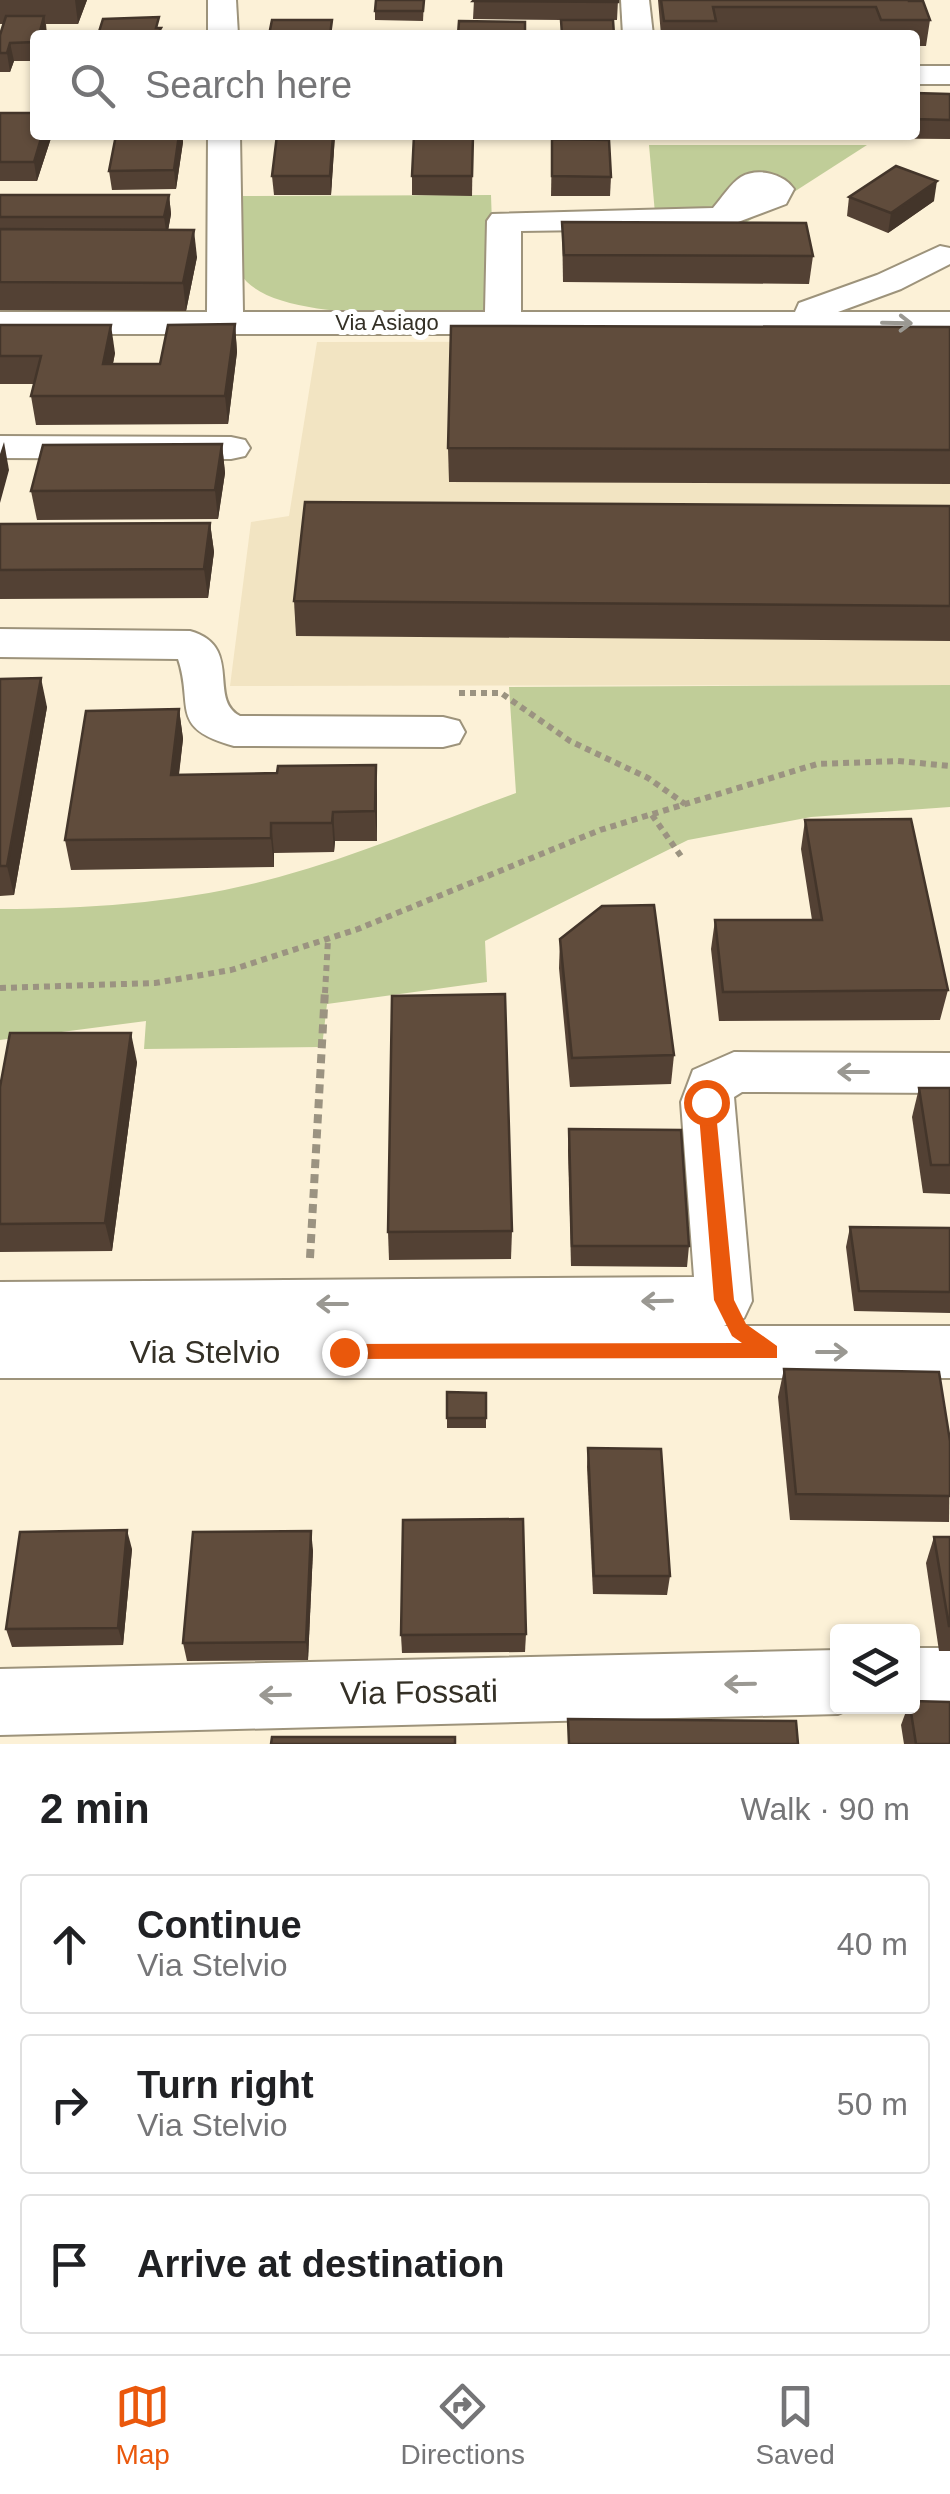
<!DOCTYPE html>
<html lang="en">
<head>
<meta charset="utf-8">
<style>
	body { margin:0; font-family:Helvetica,sans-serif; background:#f6f6f6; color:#202124 }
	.controls { position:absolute; right:30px; bottom:30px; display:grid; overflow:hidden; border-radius:10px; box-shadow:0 2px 8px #0004 }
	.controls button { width:90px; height:90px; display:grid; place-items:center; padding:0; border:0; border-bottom:2px solid #e0e0e0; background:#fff; color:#202124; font:50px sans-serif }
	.stop { position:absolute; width:30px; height:30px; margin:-22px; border:8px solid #ea580c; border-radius:50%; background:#fff }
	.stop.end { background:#ea580c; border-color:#fff; box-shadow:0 2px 10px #0008 }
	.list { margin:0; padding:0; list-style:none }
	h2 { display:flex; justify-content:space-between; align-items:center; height:130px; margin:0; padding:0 40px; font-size:42px }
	h2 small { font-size:32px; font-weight:400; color:#757577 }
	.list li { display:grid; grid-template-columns:65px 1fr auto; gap:30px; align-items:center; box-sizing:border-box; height:140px; margin:0 20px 20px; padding:0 20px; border:2px solid #e0e0e0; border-radius:10px }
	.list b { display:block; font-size:38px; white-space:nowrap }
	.list p { margin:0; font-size:32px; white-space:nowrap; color:#757577 }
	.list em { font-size:32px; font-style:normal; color:#757577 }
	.icon { flex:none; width:55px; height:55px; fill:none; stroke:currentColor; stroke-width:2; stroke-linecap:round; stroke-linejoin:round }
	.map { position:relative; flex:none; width:950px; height:1744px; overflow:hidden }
	.search { position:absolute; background:#fff; box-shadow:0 2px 8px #0004; left:30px; right:30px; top:30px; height:110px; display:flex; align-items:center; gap:25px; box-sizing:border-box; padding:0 35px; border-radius:10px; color:#757577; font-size:38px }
	.sheet { height:610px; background:#fff }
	nav { display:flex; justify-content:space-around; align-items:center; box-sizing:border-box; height:140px; border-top:2px solid #e0e0e0; background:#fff; font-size:28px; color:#757577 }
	nav a { display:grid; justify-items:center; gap:5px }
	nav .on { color:#ea580c }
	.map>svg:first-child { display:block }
</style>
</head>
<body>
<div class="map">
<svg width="950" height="1744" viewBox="0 0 950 1744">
	<rect width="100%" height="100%" fill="#fcf1d7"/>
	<path fill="#f2e4c2" d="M950,341V685L230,686L251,522L289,516L317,342Z"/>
	<g fill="#c0cd98">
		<path d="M649,145H867L744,224L656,225Z"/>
		<path d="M491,195L495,311C440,311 271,327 240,273C230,255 237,217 237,196Z"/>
		<path d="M950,685V807L811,817L688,840L485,941L487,982L327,1004L322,1047L144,1049L146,1021L0,1040V909C93,909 189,902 279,877C359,855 438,821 516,793L509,687Z"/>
	</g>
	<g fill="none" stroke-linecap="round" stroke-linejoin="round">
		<g stroke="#9d937b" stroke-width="4">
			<g id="minor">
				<path d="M208,0H236L238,35H208Z"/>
				<path d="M621,0H649L653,35H623Z"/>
				<rect x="915" y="66" width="35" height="18"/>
				<path d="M208,135H240L243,312H485L487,221L492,214L713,208C721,199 731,183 741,177C758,167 784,174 794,189L786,204L722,228L521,231V312H795L799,303L877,275L940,246L950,248V264L901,289L838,312H950V334H0V312H207Z"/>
				<path d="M0,436L231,437L245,440L250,448L245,456L231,459L0,458Z"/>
				<path d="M0,629L190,631C244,646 207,699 240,716L443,717L459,721L465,732L459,743L443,747L234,746C168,728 194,706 178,659L0,657Z"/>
				<path d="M734,1052L950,1053V1093L742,1092L734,1097L752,1301L744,1318L724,1326H611H950V1378H0V1282L694,1277L681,1102L693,1070Z"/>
				<path d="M912,1648H950V1712H912L898,1706H912Z"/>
				<path d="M838,1650V1706H857L838,1714L0,1735V1669Z"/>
			</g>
		</g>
		<g stroke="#9b9381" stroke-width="6" stroke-dasharray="6 5" stroke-linecap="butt">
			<path d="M459,693H501L570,741L648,778L685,804"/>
			<path d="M652,815L683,859"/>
			<path d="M0,988L155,983L231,970L358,929L600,830L817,764L898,761L950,766"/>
			<path d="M325,993L328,940"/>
		</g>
		<path stroke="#9b9381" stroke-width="8" stroke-dasharray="9 6" stroke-linecap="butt" d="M310,1258L325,990"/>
		<use href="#minor" fill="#fff" fill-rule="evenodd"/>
	</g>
	<g fill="#534134">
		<path d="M0,0H87L78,24H46L47,35H35V61H14L10,72H0V35L4,24H0Z"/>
		<path d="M424,0L423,21L375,20V11Z"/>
		<path d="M474,0H618L617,20H613L614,35H561V20L473,19Z"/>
		<path d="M658,0H918L930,20L926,46H915V35H874L873,32H715V35H661Z"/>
		<path d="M915,93L950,94V139L819,138V135H915Z"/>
		<path d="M0,113L35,135H52L37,181H0Z"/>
		<path d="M116,135H182L183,142L176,189L112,190L109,171Z"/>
		<path d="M335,135L331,195H274L272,176Z"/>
		<path d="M473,135L472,196L412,195V176Z"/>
		<path d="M552,139L611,177L610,196H551Z"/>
		<path d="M0,195H169L171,214L168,230L197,257L186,311L0,310Z"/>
		<path d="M849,197L934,201L888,233L847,216Z"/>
		<path d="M562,222L813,256L809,284L563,282Z"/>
		<path d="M235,324L237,352L228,424L36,425L31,396L34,384H0V325L115,353L113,364H160Z"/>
		<path d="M950,327V484L449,482L448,448Z"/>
		<path d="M222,444L225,473L218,519L37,520L31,491Z"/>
		<path d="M950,506V641L296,636L294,601Z"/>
		<path d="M210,523L214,552L208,598L0,599V524Z"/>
		<path d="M0,679L47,707L14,895L0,896Z"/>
		<path d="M179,709L183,739L179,775L277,773L376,765L377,841H335L334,852L274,853V867L71,870L65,840Z"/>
		<path d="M805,820L948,990L940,1020L719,1021L711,949L715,920H812L801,849Z"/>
		<path d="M560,939L674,1055L671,1084L570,1087L559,968Z"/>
		<path d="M137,1062L112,1251L0,1252V1087Z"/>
		<path d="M919,1088H950V1194L923,1193L912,1117Z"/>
		<path d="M569,1129L689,1246L687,1267L571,1266L568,1150Z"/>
		<path d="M850,1227L950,1228V1313L854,1311L846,1247Z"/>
		<path d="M512,1231L511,1259L389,1260L388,1232Z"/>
		<path d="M784,1369L950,1441L949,1522L790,1520L778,1397Z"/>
		<path d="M447,1392L486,1393V1428H447Z"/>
		<path d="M588,1448L670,1576L667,1595L593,1594L587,1467Z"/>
		<path d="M934,1537H950V1651H939L926,1563Z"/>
		<path d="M132,1549L123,1645L12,1647L6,1629Z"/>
		<path d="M313,1550L308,1660L187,1661L183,1643Z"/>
		<path d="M526,1634L525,1652L402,1653L401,1635Z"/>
		<path d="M908,1706H912L950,1744H904L901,1725Z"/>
	</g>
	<g fill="#43352a">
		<path d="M75,0H87L78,24Z"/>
		<path d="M44,16L47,35H39Z"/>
		<path d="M10,43L14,61L10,72L7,53Z"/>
		<path d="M42,135H52L37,181L34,162Z"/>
		<path d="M179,135H182L183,142L176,189L174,170Z"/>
		<path d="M333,135H335L331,195L330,176Z"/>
		<path d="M937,181L934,201L888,233L891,213Z"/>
		<path d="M169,195L171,214L167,237L164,217Z"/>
		<path d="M194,230L197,257L186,311L183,283Z"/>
		<path d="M235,324L237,352L228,424L225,396Z"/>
		<path d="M111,325L115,353L107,392L103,364Z"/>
		<path d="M4,442L9,470L0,503V454Z"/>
		<path d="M222,444L225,473L218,519L215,490Z"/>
		<path d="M210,523L214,552L208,598L204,569Z"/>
		<path d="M41,678L47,707L14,895L7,866Z"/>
		<path d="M179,709L183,739L175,804L171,775Z"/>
		<path d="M376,765L377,794V841L375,811Z"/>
		<path d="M333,812L335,841L334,852L332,823Z"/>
		<path d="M271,823L274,853V867L271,838Z"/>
		<path d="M131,1033L137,1062L112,1251L105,1223Z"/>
		<path d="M127,1530L132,1549L123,1645L118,1628Z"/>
		<path d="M311,1531L313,1550L308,1660L306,1642Z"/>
	</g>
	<g fill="#604c3c" stroke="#43352a" stroke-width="2.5">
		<path d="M376,0H424L423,11H375Z"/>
		<path d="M474,0H618V2L473,1Z"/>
		<path d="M661,0H909V1H923L930,20H881L876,7H713L716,21H664Z"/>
		<path d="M6,16H44L39,35H35V42L10,43L7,53H0V35Z"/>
		<path d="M159,17L156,28H161L157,35H98L103,19Z"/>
		<path d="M272,20H332L330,35H269Z"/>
		<path d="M561,20H613L614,35H562Z"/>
		<path d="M459,21L525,22V35H458Z"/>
		<path d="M915,93L950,94V120L915,119Z"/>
		<path d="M0,113H35V135H42L34,162H0Z"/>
		<path d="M116,135H179L174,170L109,171Z"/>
		<path d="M277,135H333L330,176H272Z"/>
		<path d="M414,135H473L472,176H412Z"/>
		<path d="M552,139L609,140L611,177L552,176Z"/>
		<path d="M896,166L937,181L891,213L849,197Z"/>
		<path d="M0,195H169L164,217H0Z"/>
		<path d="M562,222L806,223L813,256L564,255Z"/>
		<path d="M0,229L194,230L183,283L0,282Z"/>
		<path d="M235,324L225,396H31L41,356H0V325H111L103,364H160L168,325Z"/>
		<path d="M451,326L950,327V450L448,448Z"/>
		<path d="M222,444L215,490L31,491L43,445Z"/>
		<path d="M305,502L950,506V606L294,601Z"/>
		<path d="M210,523L204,569L0,570V524Z"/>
		<path d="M41,678L7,866H0V679Z"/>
		<path d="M179,709L171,775L277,773L278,766L376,765L375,811L333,812L332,823H271V838L65,840L86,711Z"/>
		<path d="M911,819L948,990L723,992L715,920H822L805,820Z"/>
		<path d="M654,905L674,1055L572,1058L560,939L602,906Z"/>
		<path d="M505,994L512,1231L388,1232L392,996Z"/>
		<path d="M10,1033H131L105,1223L0,1224V1087Z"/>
		<path d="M919,1088H950V1165H931Z"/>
		<path d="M569,1129L681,1130L689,1246H572Z"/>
		<path d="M850,1227L950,1228V1292L859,1291Z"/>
		<path d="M784,1369L939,1372L950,1441V1496L796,1494Z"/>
		<path d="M447,1392L486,1393V1418H447Z"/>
		<path d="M588,1448L661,1449L670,1576H594Z"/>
		<path d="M523,1519L526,1634L401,1635L403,1520Z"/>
		<path d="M127,1530L118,1628L6,1629L20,1532Z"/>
		<path d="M311,1531L306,1642L183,1643L193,1532Z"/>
		<path d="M934,1537H950V1626H949Z"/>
		<path d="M912,1701L950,1702V1744H916L910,1706H912Z"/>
		<path d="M568,1719L796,1721L798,1744H569Z"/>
		<path d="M272,1737H455V1744H271Z"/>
	</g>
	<defs><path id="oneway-shaft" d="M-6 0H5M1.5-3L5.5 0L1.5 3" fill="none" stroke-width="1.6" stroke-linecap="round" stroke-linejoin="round" transform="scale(2.5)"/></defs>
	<g stroke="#9a9892">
		<use href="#oneway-shaft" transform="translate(897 323) rotate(1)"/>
		<use href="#oneway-shaft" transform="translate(853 1072) rotate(-180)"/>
		<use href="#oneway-shaft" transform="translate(657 1301) rotate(179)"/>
		<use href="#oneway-shaft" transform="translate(332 1304) rotate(180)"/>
		<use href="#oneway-shaft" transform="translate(832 1352)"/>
		<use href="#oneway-shaft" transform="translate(740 1684) rotate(179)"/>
		<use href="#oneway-shaft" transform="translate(275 1695) rotate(179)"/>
	</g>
	<path fill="#ea580c" d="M706,1095L715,1102L734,1300L746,1324L777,1346V1358L337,1359V1346L344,1344L742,1343L732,1336L714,1300L698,1102Z"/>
	<g text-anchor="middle" stroke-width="10" stroke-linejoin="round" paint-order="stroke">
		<g font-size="22" fill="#343026" stroke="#fff">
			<text x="387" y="330">Via Asiago</text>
		</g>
		<g font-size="32" fill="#343026" stroke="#fff">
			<text x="205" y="1363">Via Stelvio</text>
			<text transform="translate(419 1692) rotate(-1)" y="11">Via Fossati</text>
		</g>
	</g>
</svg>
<div class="controls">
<button><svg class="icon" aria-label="layers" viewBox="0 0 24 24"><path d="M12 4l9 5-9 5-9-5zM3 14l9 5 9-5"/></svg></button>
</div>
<div class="stop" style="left:706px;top:1102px"></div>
<div class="stop end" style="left:344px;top:1352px"></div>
<div class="search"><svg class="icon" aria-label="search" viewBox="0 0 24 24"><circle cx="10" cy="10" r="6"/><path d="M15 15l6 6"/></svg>Search here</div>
</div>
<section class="sheet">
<h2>2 min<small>Walk · 90 m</small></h2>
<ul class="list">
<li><svg class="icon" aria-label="ahead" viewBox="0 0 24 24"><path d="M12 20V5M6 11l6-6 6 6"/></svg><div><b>Continue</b><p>Via Stelvio</p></div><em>40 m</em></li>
<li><svg class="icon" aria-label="right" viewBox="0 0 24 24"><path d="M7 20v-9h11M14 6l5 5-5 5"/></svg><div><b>Turn right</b><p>Via Stelvio</p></div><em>50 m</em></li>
<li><svg class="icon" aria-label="arrive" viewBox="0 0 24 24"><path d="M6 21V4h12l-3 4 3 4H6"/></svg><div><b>Arrive at destination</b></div></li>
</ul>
</section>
<nav>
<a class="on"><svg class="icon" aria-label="map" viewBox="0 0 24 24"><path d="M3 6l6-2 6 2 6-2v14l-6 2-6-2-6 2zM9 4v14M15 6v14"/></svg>Map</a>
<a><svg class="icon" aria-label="directions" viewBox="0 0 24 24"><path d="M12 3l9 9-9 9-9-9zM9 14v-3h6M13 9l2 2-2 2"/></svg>Directions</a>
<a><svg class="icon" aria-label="saved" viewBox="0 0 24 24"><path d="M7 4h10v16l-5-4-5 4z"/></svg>Saved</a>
</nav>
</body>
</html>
